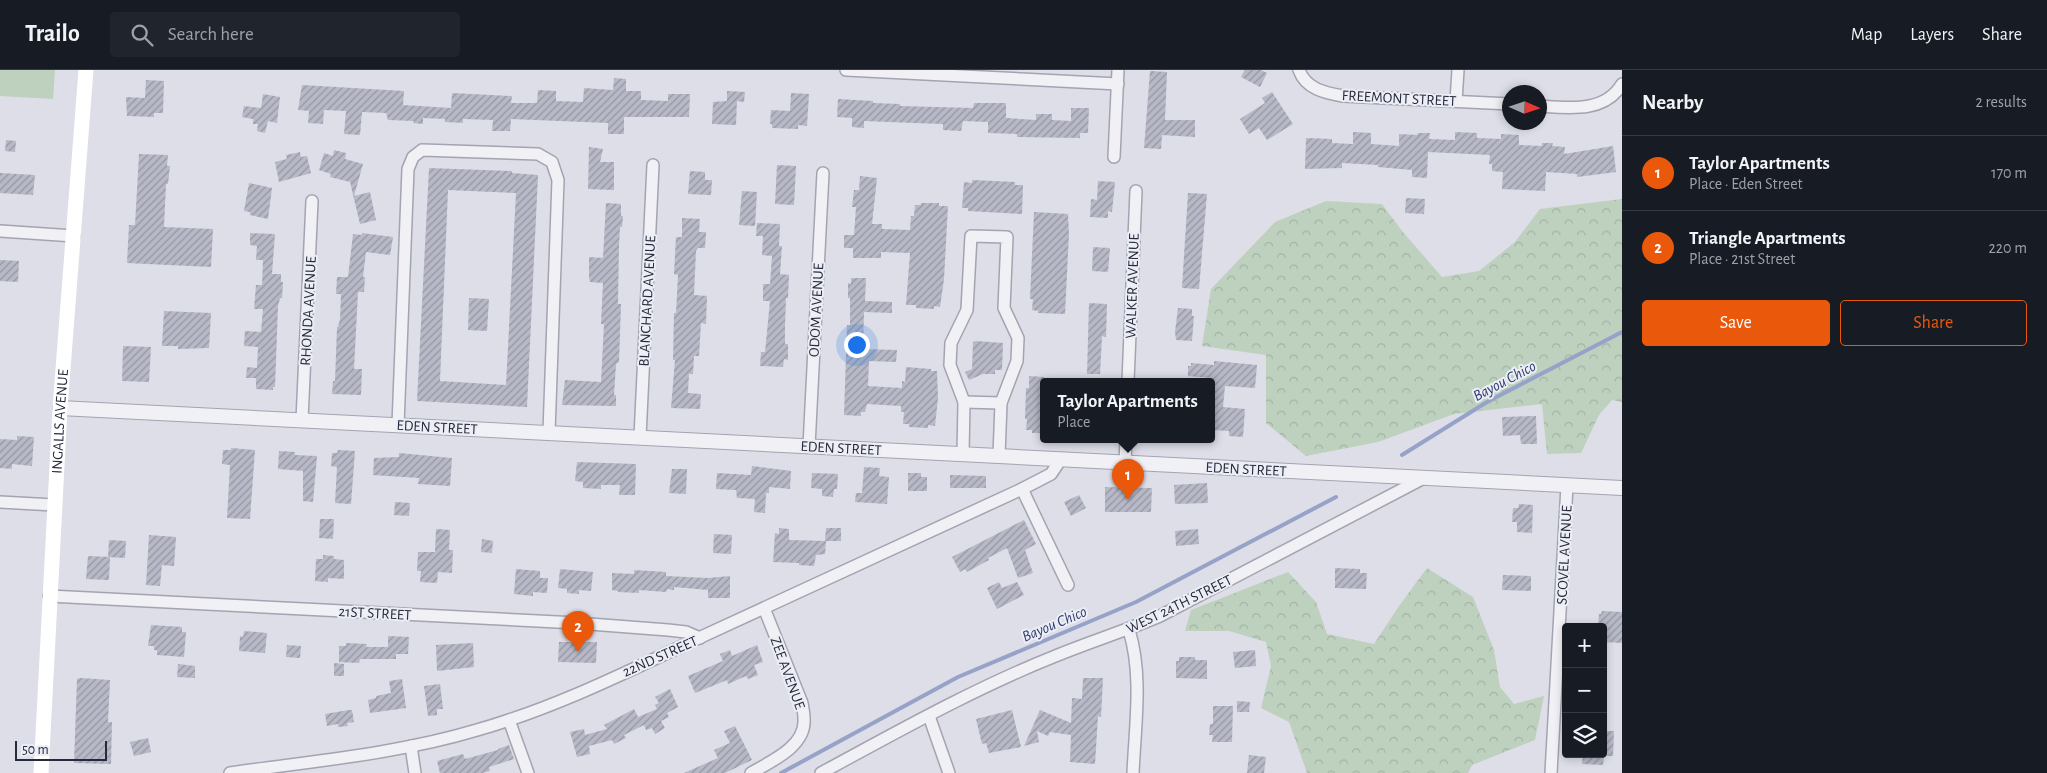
<!DOCTYPE html>
<html lang="en">
<head>
<meta charset="utf-8">
<style>
	body { margin:0; font-family:"Alegreya Sans",sans-serif; background:#20242c; color:#f1f3f6 }
	.controls { position:absolute; right:15px; bottom:15px; display:grid; overflow:hidden; border-radius:5px; box-shadow:0 2px 8px #0003 }
	.controls button { width:45px; height:45px; display:grid; place-items:center; padding:0; border:0; border-bottom:1px solid #363941; background:#171b24; color:#f1f3f6; font:25px sans-serif }
	.compass { position:absolute; left:1502px; top:15px; width:45px; height:45px; border-radius:50%; background:#171b24; box-shadow:0 2px 8px #0003; rotate:93deg }
	.scale { position:absolute; left:15px; bottom:12px; width:92px; box-sizing:border-box; padding-left:5px; border:2px solid #27293d; border-top:0; font-size:14px; line-height:18px; white-space:nowrap; color:#27293d; -webkit-text-stroke:4px #eceef5; paint-order:stroke }
	.you { position:absolute; left:856px; top:274px; width:18px; height:18px; margin:-12px; border:4px solid #fff; border-radius:50%; background:#1a73e8; box-shadow:0 0 0 8px #1a73e833 }
	.badge { display:grid; place-items:center; width:32px; height:32px; border-radius:50%; background:#ea580c; color:#fff; font-size:16px; font-weight:700 }
	.pin { position:absolute; translate:-50% -41px; filter:drop-shadow(0 1px 2px #0008) }
	.pin::after { content:''; position:absolute; top:26px; width:18px; height:15px; background:inherit; clip-path:polygon(0 0,100% 0,50% 100%) }
	.popup { position:absolute; left:1040px; top:308px; width:175px; height:65px; box-sizing:border-box; display:grid; place-content:center; border-radius:5px; background:#171b24; filter:drop-shadow(0 1px 4px #0005); font-size:16px; white-space:nowrap; color:#9ea1a6 }
	.popup b { font-size:19px; color:#f1f3f6 }
	.popup::after { content:''; position:absolute; left:50%; top:100%; margin-left:-10px; border:10px solid transparent; border-top-color:#171b24 }
	.list { margin:0; padding:0; list-style:none }
	h2 { display:flex; justify-content:space-between; align-items:center; height:65px; margin:0; padding:0 20px; font-size:21px }
	h2 small { font-size:16px; font-weight:400; color:#9ea1a6 }
	.list li { display:grid; grid-template-columns:32px 1fr auto; gap:15px; align-items:center; box-sizing:border-box; height:75px; padding:0 20px; border-top:1px solid #363941 }
	.list b { display:block; font-size:19px; white-space:nowrap }
	.list p { margin:0; font-size:16px; white-space:nowrap; color:#9ea1a6 }
	.list em { font-size:16px; font-style:normal; color:#9ea1a6 }
	.actions { display:flex; gap:10px; padding:15px 20px }
	.actions a { flex:1; padding:11px 0; border:1px solid #ea580c; border-radius:5px; text-align:center; font-size:18px; color:#ea580c }
	.actions .main { background:#ea580c; color:#fff }
	.icon { flex:none; width:28px; height:28px; fill:none; stroke:currentColor; stroke-width:2; stroke-linecap:round; stroke-linejoin:round }
	.map { position:relative; flex:none; width:1622px; height:703px; overflow:hidden }
	header { display:flex; align-items:center; gap:30px; box-sizing:border-box; height:70px; padding:0 25px; background:#171b24; border-bottom:1px solid #363941 }
	header strong { font-size:24px }
	nav { display:flex; gap:28px; margin-inline-start:auto; font-size:18px }
	.search { width:350px; height:45px; background:#20242c; display:flex; align-items:center; gap:12px; box-sizing:border-box; padding:0 18px; border-radius:5px; color:#9ea1a6; font-size:19px }
	main { display:flex }
	aside { flex:1; background:#171b24 }
	.map>svg:first-child { display:block }
</style>
</head>
<body>
<header>
<strong>Trailo</strong>
<div class="search"><svg class="icon" aria-label="search" viewBox="0 0 24 24"><circle cx="10" cy="10" r="6"/><path d="M15 15l6 6"/></svg>Search here</div>
<nav><a>Map</a><a>Layers</a><a>Share</a></nav>
</header>
<main>
<div class="map">
<svg width="1622" height="703" viewBox="0 0 1622 703">
	<defs>
		<pattern id="forest-crowns" width="20" height="18" patternUnits="userSpaceOnUse" patternTransform="scale(1.25)"><rect width="20" height="18" fill="#bed1be"/><path d="M2 6a3 3 0 1 1 6 0M12 15a3 3 0 1 1 6 0" fill="none" stroke="#a3b3a4"/></pattern>
		<pattern id="building-hatch" width="6" height="6" patternUnits="userSpaceOnUse" patternTransform="scale(1.25)"><rect width="6" height="6" fill="#b7b9c7"/><path d="M-1 1l2-2M0 6l6-6M5 7l2-2" fill="none" stroke="#9596a3"/></pattern>
	</defs>
	<rect width="100%" height="100%" fill="#dddee7"/>
	<path fill="#bed1be" d="M0,0H55L53,29L0,26Z"/>
	<g fill="url(#forest-crowns)">
		<path d="M1622,129V332L1612,330L1599,345L1581,383L1547,384L1542,334L1454,344L1378,372L1306,386L1266,353V285L1202,276L1211,219L1275,152L1326,131L1382,134L1402,161L1442,207L1479,201L1515,172L1540,139Z"/>
		<path d="M1427,498L1473,527L1494,580L1500,617L1514,634L1544,626L1535,670L1472,695L1468,703H1307L1289,652L1261,638L1271,596L1266,572L1229,561H1185L1191,540L1288,502L1316,532L1327,564L1374,574L1399,536Z"/>
	</g>
	<g fill="none" stroke-linecap="round" stroke-linejoin="round">
		<g stroke="#97a2c8" stroke-width="4">
			<path d="M1402,385L1487,332L1622,262"/>
			<path d="M781,703L958,607L1136,532L1336,427"/>
		</g>
	</g>
	<g fill="url(#building-hatch)" fill-rule="evenodd">
		<path d="M1245,0H1261L1267,3L1260,17L1241,7Z"/>
		<path d="M1150,1L1167,2L1165,50H1195V67L1162,65L1161,79L1144,78Z"/>
		<path d="M614,8L626,9V21H641V30L668,31V24H690L689,47H624V64H608V53L511,49L510,61H492L493,50L463,49V53L445,52V49L423,48V54L413,53L414,51L388,50L386,43L362,42L360,65L344,64L346,41L324,40L323,54L308,53L309,41L298,40L302,15L404,21L403,35L451,38L452,23L512,26L511,33H537L538,20L556,21V31L583,32L584,18L613,20Z"/>
		<path d="M146,10L164,11L163,43H154V47L127,46L126,27L145,28Z"/>
		<path d="M727,21L745,22L744,32L737,31L736,55L712,54L713,32L727,31Z"/>
		<path d="M1272,22L1293,54L1267,70L1259,58L1249,64L1240,49L1265,33L1262,28Z"/>
		<path d="M791,23L809,24L807,56L798,55V59L772,58V54H770L771,40L790,41Z"/>
		<path d="M263,24L280,27L277,53L268,51L265,63L257,61L258,54H253V49L242,47L244,36L261,38Z"/>
		<path d="M838,29L873,31V33L900,34V36L973,38L974,33H1006V48L1036,50V44H1052V50L1071,51V38H1089L1088,63H1080V68L1017,67V64L988,63V52L963,51L961,61L943,60V54L914,53L864,51V58L852,57V48L837,47Z"/>
		<path d="M1353,62L1371,63V74L1399,76V64L1417,65L1418,63H1430L1429,69L1455,70V62L1477,63V68L1501,69V64L1519,65V75L1542,76V73H1553L1552,76L1565,77L1564,84L1613,76L1616,102L1577,107V104L1546,102L1545,121L1502,119L1503,102L1492,101V94H1489L1490,85L1428,82L1427,108L1412,107V100L1378,97V95L1342,93V98L1305,99L1306,68L1332,69V73L1353,74Z"/>
		<path d="M6,70L16,71L15,82L5,81Z"/>
		<path d="M589,77L603,79L600,92H614V120L588,119Z"/>
		<path d="M334,80L346,83L345,89L363,94L354,126L370,122L376,150L360,154L350,112L330,107L331,104L319,100L324,83L333,86Z"/>
		<path d="M300,82L301,87L307,86L311,103L279,112L275,92L287,89L286,85Z"/>
		<path d="M139,84L168,85L167,96H170L168,114H166L164,157L213,159L211,197L127,193L129,155H135Z"/>
		<path d="M777,95L796,96L794,135L775,134Z"/>
		<path d="M429,98L512,101V103L538,105L527,337L417,331ZM448,120L516,123L506,315L440,311Z"/>
		<path d="M690,101L705,102V110H712L711,125L688,124Z"/>
		<path d="M0,103L35,105L33,125L0,123Z"/>
		<path d="M860,106L877,108L872,154H882V159L910,160L911,146H914L915,135H921V133H939V136H948L944,209L940,237L934,236V239L916,238V235H906L910,183L881,182V188H853V178H844V165H854L856,137H852L854,120H859Z"/>
		<path d="M972,110L1015,112V115H1023L1022,144L968,141V138H962L964,112L972,113Z"/>
		<path d="M1098,111L1115,112L1112,142L1108,141V148L1090,147L1091,129L1097,130Z"/>
		<path d="M249,113L272,118L268,149L250,145V142L244,141Z"/>
		<path d="M742,121L757,122L755,156L739,155Z"/>
		<path d="M1188,123L1207,124L1199,219L1182,218Z"/>
		<path d="M1406,128L1425,129L1424,144L1405,143Z"/>
		<path d="M606,133L621,134V146H623L622,157H620L619,176L618,234H621L619,292L616,294L614,325H616V336L562,335L565,310L601,312L604,254H601L603,213L590,212L589,207V187L603,188Z"/>
		<path d="M1034,142L1068,144L1069,164L1065,244L1038,243V241L1032,240L1033,229H1030Z"/>
		<path d="M682,148L700,149L699,162H706L705,178H698L696,181L694,225L707,226L706,254L701,253L699,286H694L693,304H689L688,323L701,324L700,339L671,338L675,290H673L674,243H676L678,205L674,204L676,167H682Z"/>
		<path d="M757,153L780,154L779,176H782L780,204L789,205L788,228H786L785,256V274H788V290L784,289L783,297L760,296L761,282H765L770,231H763V214H770L772,186L762,185L763,166H756Z"/>
		<path d="M250,163L275,164L272,204H281V212H283L282,228H280L278,236L275,317H273V320L256,319V308H246L247,297L257,298L258,277L244,276L245,261L261,262L263,239H254L256,215H262L263,190H256L257,176L250,175Z"/>
		<path d="M362,163L393,167L390,185L366,182L363,207H365L364,222H358L354,299H362L361,325L332,324L333,311H335L337,257H338L340,249L341,224H336L337,207H348L353,164L362,165Z"/>
		<path d="M1093,177L1110,178L1108,202L1092,201Z"/>
		<path d="M0,190L19,191L18,212L0,211Z"/>
		<path d="M851,208H866L865,231L892,232V243L864,242L863,279L897,280L896,292L869,291L868,316L902,318V311L905,312L906,297L931,299V301H937L938,328L935,356L928,355V358L909,357V354H903L904,342H901V336L867,334L865,342H861V346L844,345L847,255H850V228H848V213L851,214Z"/>
		<path d="M469,228L489,229L487,261L468,260Z"/>
		<path d="M1089,233L1107,234L1106,267L1102,266L1100,304H1087Z"/>
		<path d="M1178,238L1192,239V246H1194L1192,271L1176,270L1175,262Z"/>
		<path d="M164,241L211,243L209,278L178,279V276H162Z"/>
		<path d="M976,271L1003,273L1002,300H995V304H983L969,310L965,302L972,299L973,272Z"/>
		<path d="M123,276L151,277L149,312L122,311Z"/>
		<path d="M1214,291L1257,295L1255,318L1225,316L1223,337L1245,339L1243,367L1229,366V361L1212,360V308L1188,306V296H1191V293L1214,295Z"/>
		<path d="M1029,306L1044,307V363H1032V360H1026L1027,349H1025L1026,318H1029Z"/>
		<path d="M1536,346L1537,374H1521L1520,365L1503,366L1502,347Z"/>
		<path d="M17,366L34,367L32,396L12,394V399L0,398V369L17,370Z"/>
		<path d="M231,378L255,380L250,449L227,448L230,395L222,394L223,380H231Z"/>
		<path d="M338,380L355,381L351,434L335,433L337,397L331,396L332,383H337Z"/>
		<path d="M279,381L295,382V385L317,386L313,432L303,431V401L278,399Z"/>
		<path d="M399,383L452,388L450,416L418,414L419,408L373,405L374,388L399,387Z"/>
		<path d="M577,392L636,394L635,425H619L620,415H601V419L583,418V412L575,411Z"/>
		<path d="M752,396L791,401L790,419L769,417V423H766L765,443L754,442L755,429L737,428L736,420L716,419L717,403L751,405Z"/>
		<path d="M864,397L880,398L879,406L889,407L887,434L855,432L856,423H862Z"/>
		<path d="M672,399H687L686,424L669,423Z"/>
		<path d="M812,403L838,404L837,419H834L833,427L822,426V419L811,418Z"/>
		<path d="M908,403H921V407H927V421H908Z"/>
		<path d="M950,405L986,406V418H950Z"/>
		<path d="M1207,413L1208,433L1175,434L1174,415Z"/>
		<path d="M1105,417L1152,418L1151,442H1105Z"/>
		<path d="M1079,425L1086,438L1071,446L1064,432Z"/>
		<path d="M395,432L410,433L409,446L394,445Z"/>
		<path d="M1519,434L1533,435L1532,463L1517,462V452H1512L1513,438H1518Z"/>
		<path d="M320,449H334L333,469L319,468Z"/>
		<path d="M1024,450L1036,474L1025,480L1033,503L1018,508L1007,478L988,488L989,490L967,502L965,499L960,502L952,487Z"/>
		<path d="M779,458L789,459V470L826,471L825,484L816,485L814,496L799,495V493L773,492L775,463L779,464Z"/>
		<path d="M826,458H841V471H825Z"/>
		<path d="M436,459L450,460L449,480H453L452,503L438,502L437,513L420,512L421,501H417L418,482H435Z"/>
		<path d="M1198,459L1199,474L1176,476L1175,461Z"/>
		<path d="M714,464L732,465L731,484L713,483Z"/>
		<path d="M149,465L176,467L174,496L162,495L160,516L146,515Z"/>
		<path d="M482,469L493,471L492,483L481,482Z"/>
		<path d="M109,470L126,471L125,488L108,487Z"/>
		<path d="M323,485L334,486V489L344,490V509L328,508V512L315,511L316,489H323Z"/>
		<path d="M88,486L110,487L109,510L86,509Z"/>
		<path d="M1335,498L1360,499V503H1367L1366,519L1335,518Z"/>
		<path d="M516,499L540,501V508H548L547,523L533,522V526L514,524Z"/>
		<path d="M560,499L593,502L591,521L579,520V524L567,523V519L558,518Z"/>
		<path d="M634,500L666,502V506L708,508L730,506V528H708V520L674,517V520L667,519L666,522L639,520V523L618,522V521L612,520V503L634,504Z"/>
		<path d="M1503,505L1531,506V521L1502,520Z"/>
		<path d="M999,512L1002,518L1017,512L1024,525L997,539L987,518Z"/>
		<path d="M1602,541L1622,542V573L1603,572V557H1598L1599,544H1601Z"/>
		<path d="M151,555L182,557V562H186L184,587L157,585V580H154V576H148Z"/>
		<path d="M244,561L267,563L265,583L239,581L240,566L243,567Z"/>
		<path d="M388,566L409,567L408,584H396V589H360L359,593L339,592V576H346V573L367,574L366,577H388Z"/>
		<path d="M559,572H597L596,593L558,592Z"/>
		<path d="M473,573L474,597L437,601L436,575Z"/>
		<path d="M287,575L301,576L300,588L286,587Z"/>
		<path d="M757,575L763,592L754,595L758,605L748,609L746,606L728,614L727,610L695,623L688,606L723,591L720,584L730,580L732,586Z"/>
		<path d="M1255,580L1256,596L1235,598L1233,582Z"/>
		<path d="M1179,587H1195V590H1207V609L1176,608V591H1179Z"/>
		<path d="M334,593L344,594V606H334Z"/>
		<path d="M178,594L195,596V608L177,607Z"/>
		<path d="M81,608L110,610L108,652H112L111,694L74,693L77,609Z"/>
		<path d="M1083,608H1103L1101,647L1098,646L1095,694L1070,692L1071,665L1050,662L1048,666L1037,661L1039,672L1024,676L1040,640L1071,653L1072,628L1082,629Z"/>
		<path d="M402,609L406,638L370,643L368,630L376,628V626L391,623L389,611Z"/>
		<path d="M440,614L443,639H437V645L428,646L424,616Z"/>
		<path d="M670,619L678,637L667,643L669,647L661,651L665,658L655,664L652,658L646,660L644,655L624,665L626,668L614,674L612,670L589,676L590,684L577,687L570,662L584,659L585,665L607,659L604,655L634,639L638,647L657,639L655,635L659,633L655,627Z"/>
		<path d="M1237,631L1250,632L1249,642H1237Z"/>
		<path d="M1213,636H1233L1232,672H1212L1213,665H1209L1210,654H1213Z"/>
		<path d="M349,640H352L354,652L347,653L348,656L338,657V654L327,656L325,644Z"/>
		<path d="M1012,640L1021,677L989,683L986,673L982,674L976,649Z"/>
		<path d="M735,656L752,690L725,703H684L718,688L714,680L730,673L724,661Z"/>
		<path d="M1603,661H1614L1613,686H1604L1603,695L1582,694L1583,684H1603Z"/>
		<path d="M148,668L151,682L134,686L130,672Z"/>
		<path d="M509,675L514,689L489,697L490,701L482,703H440L437,691L463,684L465,689L498,680V679Z"/>
		<path d="M1249,685L1266,687L1264,703H1247Z"/>
	</g>
	<g fill="none" stroke-linecap="round" stroke-linejoin="round">
		<g stroke="#a3a4b1" stroke-width="14">
			<g id="minor">
				<path d="M846,0L1118,14"/>
				<path d="M1299,0C1306,19 1325,23 1343,26L1510,34"/>
				<path d="M1456,31L1458,0"/>
				<path d="M1540,36C1569,38 1605,43 1622,14"/>
				<path d="M1114,87L1118,0"/>
				<path d="M0,161L74,166"/>
				<path d="M1128,311L1136,121"/>
				<path d="M964,332L1001,333"/>
				<path d="M302,350L312,131"/>
				<path d="M398,355L408,99L413,87L422,80L538,84L552,92L558,110L549,362"/>
				<path d="M640,367L653,95"/>
				<path d="M809,376L823,103"/>
				<path d="M963,384L964,332L950,295L951,273L967,240L971,166L1007,167L1004,238L1018,268L1017,291L1001,333L999,386"/>
				<path d="M1125,393L1126,369"/>
				<path d="M1022,419L1068,515"/>
				<path d="M0,432L54,435"/>
				<path d="M49,526L577,553L668,560L686,562L700,568"/>
				<path d="M1129,560C1143,605 1135,656 1133,703"/>
				<path d="M929,646L949,703"/>
				<path d="M509,650L528,703"/>
				<path d="M411,676L415,703"/>
				<path d="M230,703C312,691 397,684 477,660C555,638 629,601 701,567C808,517 915,468 1022,419L1051,404L1061,389"/>
				<path d="M751,703C772,691 806,676 804,649C804,643 803,638 802,633L764,538"/>
				<path d="M821,703C897,662 973,619 1053,587C1089,572 1125,561 1160,546L1422,409"/>
				<path d="M1551,703L1567,416"/>
			</g>
		</g>
		<g stroke="#a3a4b1" stroke-width="16">
			<path id="tertiary" d="M60,338L1622,418"/>
		</g>
		<use href="#minor" stroke="#f0f0f5" stroke-width="11"/>
		<use href="#tertiary" stroke="#f0f0f5" stroke-width="14"/>
		<path stroke="#fff" stroke-width="15" id="s1" d="M41,703L60,338L86,0"/>
	</g>
	<g text-anchor="middle" stroke-width="4" stroke-linejoin="round" paint-order="stroke">
		<g font-size="15" fill="#27293d" stroke="#eceef5">
			<text transform="translate(1399 28) rotate(3)" y="5">FREEMONT STREET</text>
			<text transform="translate(1132 216) rotate(-88)" y="5">WALKER AVENUE</text>
			<text transform="translate(647 231) rotate(-87)" y="5">BLANCHARD AVENUE</text>
			<text transform="translate(816 240) rotate(-87)" y="5">ODOM AVENUE</text>
			<text transform="translate(308 241) rotate(-87)" y="5">RHONDA AVENUE</text>
			<text dy="5" stroke="none"><textPath href="#s1" startOffset="352">INGALLS AVENUE</textPath></text>
			<text transform="translate(437 357) rotate(3)" y="5">EDEN STREET</text>
			<text transform="translate(841 378) rotate(3)" y="5">EDEN STREET</text>
			<text transform="translate(1246 399) rotate(3)" y="5">EDEN STREET</text>
			<text transform="translate(1564 485) rotate(-87)" y="5">SCOVEL AVENUE</text>
			<text transform="translate(1179 534) rotate(-26)" y="5">WEST 24TH STREET</text>
			<text transform="translate(375 543) rotate(3)" y="5">21ST STREET</text>
			<text transform="translate(660 586) rotate(-24)" y="5">22ND STREET</text>
			<text transform="translate(788 603) rotate(70)" y="5">ZEE AVENUE</text>
		</g>
		<g font-size="16" font-style="italic" fill="#313d71" stroke="#eceef5">
			<text transform="translate(1504 310) rotate(-28)" y="6">Bayou Chico</text>
			<text transform="translate(1054 553) rotate(-23)" y="6">Bayou Chico</text>
		</g>
	</g>
</svg>
<div class="controls">
<button>+</button>
<button>−</button>
<button><svg class="icon" aria-label="layers" viewBox="0 0 24 24"><path d="M12 4l9 5-9 5-9-5zM3 14l9 5 9-5"/></svg></button>
</div>
<svg class="compass" viewBox="-18 -18 36 36"><path d="M0-13l5 13h-10z" fill="#e53935"/><path d="M0 13l5-13h-10z" fill="#9ea1a6"/></svg>
<div class="scale">50 m</div>
<div class="you"></div>
<div class="pin badge" style="left:1128px;top:430px">1</div>
<div class="popup"><b>Taylor Apartments</b>Place</div>
<div class="pin badge" style="left:578px;top:582px">2</div>
</div>
<aside>
<h2>Nearby<small>2 results</small></h2>
<ul class="list">
<li><span class="badge">1</span><div><b>Taylor Apartments</b><p>Place · Eden Street</p></div><em>170 m</em></li>
<li><span class="badge">2</span><div><b>Triangle Apartments</b><p>Place · 21st Street</p></div><em>220 m</em></li>
</ul>
<div class="actions"><a class="main">Save</a><a>Share</a></div>
</aside>
</main>
</body>
</html>
